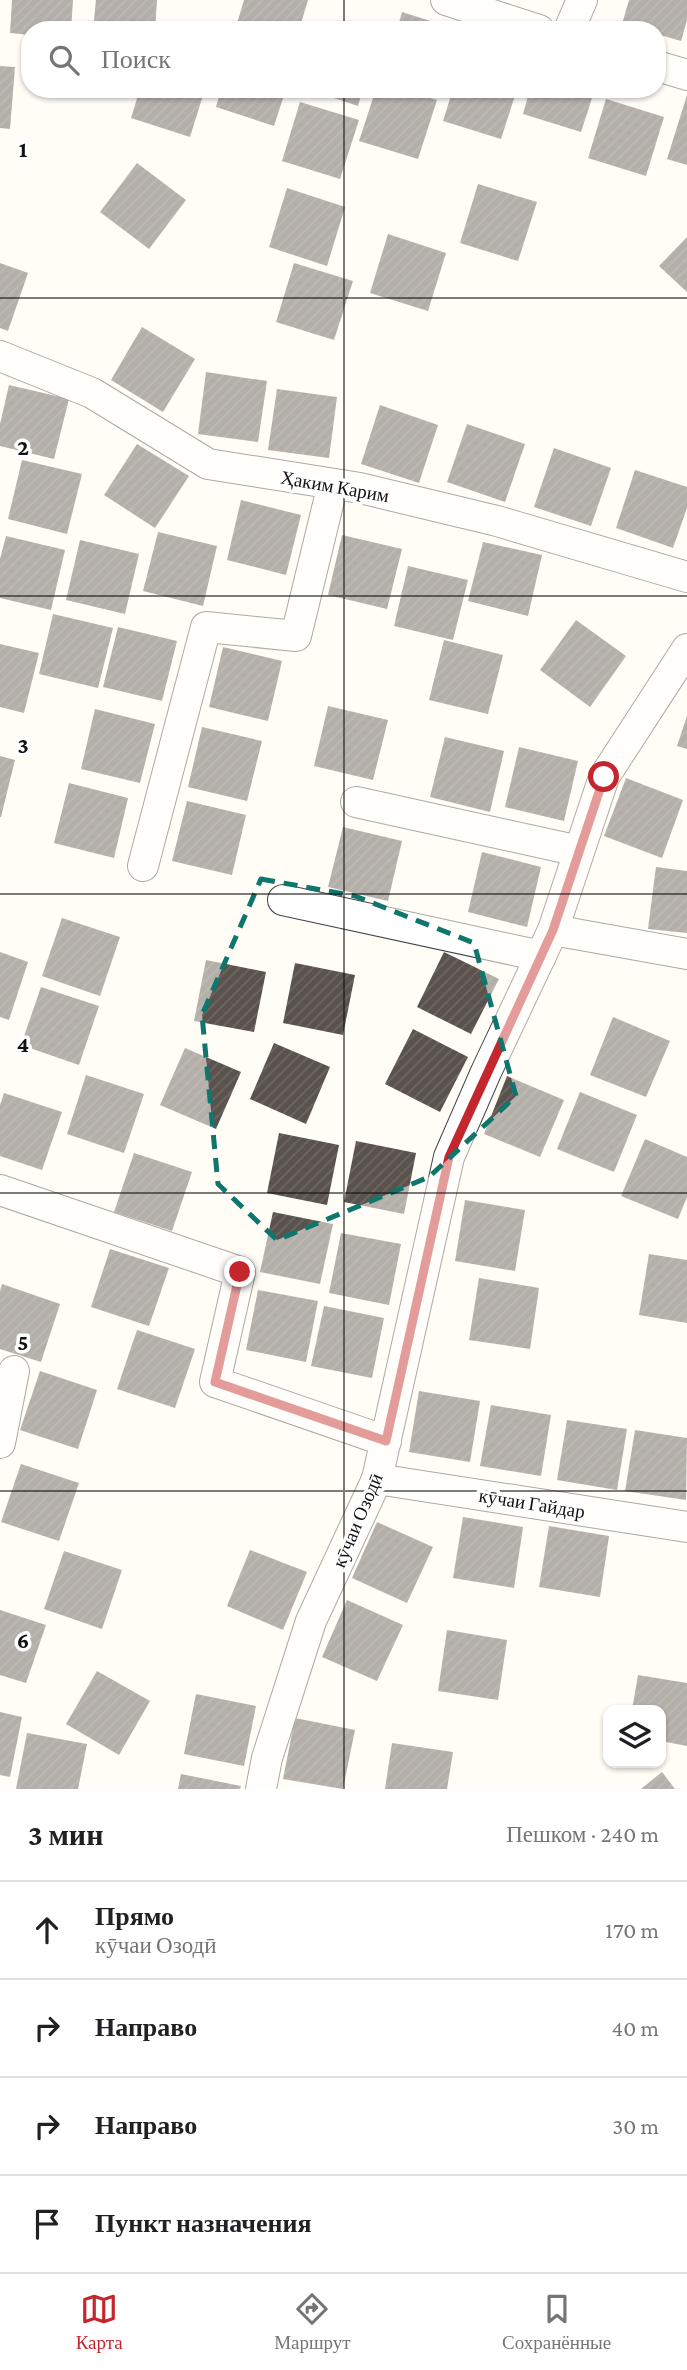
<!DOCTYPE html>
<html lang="ru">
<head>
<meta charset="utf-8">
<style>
	body { margin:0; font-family:"Crimson Pro",serif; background:#f6f6f6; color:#202124 }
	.controls { position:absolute; right:21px; bottom:21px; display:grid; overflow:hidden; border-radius:14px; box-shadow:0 2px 5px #0004 }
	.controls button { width:63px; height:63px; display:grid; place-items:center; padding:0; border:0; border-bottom:2px solid #e0e0e0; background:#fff; color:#202124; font:35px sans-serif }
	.stop { position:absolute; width:21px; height:21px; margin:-16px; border:5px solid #c4262e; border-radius:50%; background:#fff }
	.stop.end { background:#c4262e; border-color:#fff; box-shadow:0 2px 7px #0008 }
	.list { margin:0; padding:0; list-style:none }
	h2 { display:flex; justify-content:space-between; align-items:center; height:91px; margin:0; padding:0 28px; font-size:30px }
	h2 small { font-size:23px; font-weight:400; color:#757577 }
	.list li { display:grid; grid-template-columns:46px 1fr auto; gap:21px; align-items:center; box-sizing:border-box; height:98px; padding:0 28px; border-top:2px solid #e0e0e0 }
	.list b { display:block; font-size:26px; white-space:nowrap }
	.list p { margin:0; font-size:23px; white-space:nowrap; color:#757577 }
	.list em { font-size:23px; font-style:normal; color:#757577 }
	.icon { flex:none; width:38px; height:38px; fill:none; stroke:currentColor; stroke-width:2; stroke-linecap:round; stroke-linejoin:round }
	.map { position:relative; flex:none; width:687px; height:1789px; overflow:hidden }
	.search { position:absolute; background:#fff; box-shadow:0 2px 5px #0004; left:21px; right:21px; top:21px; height:77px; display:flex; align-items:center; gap:18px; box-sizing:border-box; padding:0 24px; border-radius:28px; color:#757577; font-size:26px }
	.sheet { height:483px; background:#fff }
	nav { display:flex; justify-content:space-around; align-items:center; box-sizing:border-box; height:98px; border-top:2px solid #e0e0e0; background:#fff; font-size:19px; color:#757577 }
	nav a { display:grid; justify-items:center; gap:4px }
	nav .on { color:#c4262e }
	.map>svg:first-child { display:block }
</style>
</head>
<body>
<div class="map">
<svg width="687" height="1789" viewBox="0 0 687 1789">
	<defs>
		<pattern id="building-hatch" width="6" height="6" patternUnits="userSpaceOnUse" patternTransform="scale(1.75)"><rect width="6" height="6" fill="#5a524d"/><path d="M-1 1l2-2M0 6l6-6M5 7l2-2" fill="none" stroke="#6d6662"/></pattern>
	</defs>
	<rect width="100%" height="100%" fill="#fffdf5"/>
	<g fill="url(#building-hatch)">
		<path d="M12,0H73L71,30H30V35L10,33Z"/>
		<path d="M96,0H157L155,30H93Z"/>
		<path d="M244,0H308L299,30H235Z"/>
		<path d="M629,0H687V20L681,41L657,34V30H642L622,24Z"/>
		<path d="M402,12L456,29V30H397Z"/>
		<path d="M0,66L15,67L10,129L0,128Z"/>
		<path d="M140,89H205L190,137L131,118Z"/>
		<path d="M221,89H286L274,126L216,107Z"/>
		<path d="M307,89H363L358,106Z"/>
		<path d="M376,89H401L437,100L418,159L359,141Z"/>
		<path d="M453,89H517L501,139L443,121Z"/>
		<path d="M530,89H595L581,132L523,114Z"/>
		<path d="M687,95V165L667,159Z"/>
		<path d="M606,99L664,117L646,176L588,158Z"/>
		<path d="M300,102L359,120L340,179L282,161Z"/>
		<path d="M137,163L186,200L149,249L100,212Z"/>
		<path d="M478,184L537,202L518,261L460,243Z"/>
		<path d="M287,188L345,207L327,266L269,247Z"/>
		<path d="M388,234L446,253L428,311L370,293Z"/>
		<path d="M687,237V292L659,266Z"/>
		<path d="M0,263L28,273L8,331L0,328Z"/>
		<path d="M294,263L353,281L334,340L276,322Z"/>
		<path d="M142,327L195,359L163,412L111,380Z"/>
		<path d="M206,372L267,381L258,442L198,434Z"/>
		<path d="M9,385L69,399L54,459L0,446V424Z"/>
		<path d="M277,389L337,397L329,458L268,450Z"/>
		<path d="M380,405L438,425L419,483L361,464Z"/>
		<path d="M467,424L525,444L505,502L447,482Z"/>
		<path d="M137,444L189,476L155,528L104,495Z"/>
		<path d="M554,448L611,468L591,526L534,507Z"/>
		<path d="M22,460L82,474L67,534L8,519Z"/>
		<path d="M635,470L687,487V508L673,548L616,528Z"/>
		<path d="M241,500L301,515L286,575L227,560Z"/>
		<path d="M158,532L217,546L203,606L143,591Z"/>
		<path d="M342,535L402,549L387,609L328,595Z"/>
		<path d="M6,536L65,550L51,610L0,598V559Z"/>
		<path d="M80,540L139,554L125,614L66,600Z"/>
		<path d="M483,542L542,555L528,616L468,601Z"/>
		<path d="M408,566L468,580L453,640L394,626Z"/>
		<path d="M53,614L113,628L98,688L39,674Z"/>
		<path d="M576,620L626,656L590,707L540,670Z"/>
		<path d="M118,627L177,641L162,701L103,687Z"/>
		<path d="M444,640L503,655L488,714L429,700Z"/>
		<path d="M0,644L39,653L24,713L0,707Z"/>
		<path d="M223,647L282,661L268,721L209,707Z"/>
		<path d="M328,706L388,720L373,780L314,766Z"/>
		<path d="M95,709L155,724L140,783L81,769Z"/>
		<path d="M687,716V749L677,746Z"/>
		<path d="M202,727L262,741L247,801L188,787Z"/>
		<path d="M445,737L504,751L490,812L430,797Z"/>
		<path d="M519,747L578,761L564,821L505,807Z"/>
		<path d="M0,756L15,760L1,817H0Z"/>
		<path d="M626,778L683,800L662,858L604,836Z"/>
		<path d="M69,783L128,798L114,858L54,843Z"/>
		<path d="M187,801L246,815L232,875L172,861Z"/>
		<path d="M343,827L402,841L388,901L328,887Z"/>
		<path d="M482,852L541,867L527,927L468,912Z"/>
		<path d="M656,867L687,871V933L648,929Z"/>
		<path d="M62,918L120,937L100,996L42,976Z"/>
		<path d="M0,952L28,962L9,1020L0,1017Z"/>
		<path d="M444,952L499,979L471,1034L417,1007Z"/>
		<path d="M206,960L266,972L254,1032L194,1021Z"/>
		<path d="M295,963L355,975L343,1035L283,1023Z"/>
		<path d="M41,987L99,1006L79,1065L21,1045Z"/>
		<path d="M613,1017L670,1041L646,1097L590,1075Z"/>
		<path d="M413,1029L468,1057L440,1112L385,1084Z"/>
		<path d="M274,1043L330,1067L306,1124L250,1099Z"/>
		<path d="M185,1048L241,1072L216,1129L160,1105Z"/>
		<path d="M86,1075L144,1094L124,1153L67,1134Z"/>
		<path d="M507,1076L564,1100L540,1157L484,1134Z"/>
		<path d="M580,1092L637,1115L614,1172L557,1149Z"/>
		<path d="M4,1093L62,1112L42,1170L0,1156V1105Z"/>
		<path d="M279,1133L339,1145L327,1205L267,1193Z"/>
		<path d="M645,1139L687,1157V1197L678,1219L621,1196Z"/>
		<path d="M356,1141L416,1153L404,1214L344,1202Z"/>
		<path d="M134,1153L192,1172L172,1231L114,1212Z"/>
		<path d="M465,1200L525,1210L515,1271L455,1261Z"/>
		<path d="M273,1212L333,1224L320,1284L260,1272Z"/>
		<path d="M341,1233L401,1244L389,1305L329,1293Z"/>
		<path d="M110,1249L169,1268L149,1326L91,1307Z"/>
		<path d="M649,1254L687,1260V1323L639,1315Z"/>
		<path d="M479,1278L539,1288L530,1349L469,1340Z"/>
		<path d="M2,1284L60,1304L41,1362L0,1349V1291Z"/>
		<path d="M258,1290L318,1301L306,1362L246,1350Z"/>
		<path d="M324,1306L384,1318L372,1378L311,1366Z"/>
		<path d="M137,1330L195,1349L175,1408L117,1389Z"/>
		<path d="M40,1371L97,1390L78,1449L20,1430Z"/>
		<path d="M419,1391L480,1401L470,1462L409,1452Z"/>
		<path d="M491,1405L551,1415L541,1476L480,1466Z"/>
		<path d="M567,1420L627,1429L617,1490L557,1480Z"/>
		<path d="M635,1430L687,1438L686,1500L625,1491Z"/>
		<path d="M21,1464L79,1483L59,1541L1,1522Z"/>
		<path d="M463,1517L523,1527L514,1588L453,1578Z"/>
		<path d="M377,1522L433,1547L407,1603L352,1578Z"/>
		<path d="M549,1526L609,1536L600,1597L539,1587Z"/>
		<path d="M250,1550L307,1572L283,1630L227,1606Z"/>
		<path d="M64,1551L122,1570L102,1629L44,1609Z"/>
		<path d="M347,1600L403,1625L377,1681L322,1657Z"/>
		<path d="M0,1610L46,1625L26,1683L0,1675Z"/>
		<path d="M447,1630L507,1640L498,1700L438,1691Z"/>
		<path d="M97,1671L150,1701L119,1755L66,1724Z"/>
		<path d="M638,1675L687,1683V1746L661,1741V1710H632Z"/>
		<path d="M196,1694L256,1706L244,1766L184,1754Z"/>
		<path d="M0,1712L22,1717L10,1777L0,1775Z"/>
		<path d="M295,1718L355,1730L343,1789L283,1779Z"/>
		<path d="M27,1733L87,1744L78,1789H16Z"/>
		<path d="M392,1743L453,1752L447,1789H385Z"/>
		<path d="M662,1772L675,1789H641Z"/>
		<path d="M181,1774L241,1786L240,1789H178Z"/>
	</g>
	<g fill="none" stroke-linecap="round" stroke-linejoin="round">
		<g stroke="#444" stroke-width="32">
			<g id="street">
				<path d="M446,0L539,30"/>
				<path d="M569,30L582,0"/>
				<path d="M657,66L687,75"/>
				<path d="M0,356L92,393L208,464L360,488L497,521L687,577"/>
				<path d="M356,802L579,851"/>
				<path d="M143,866L206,627L296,636L333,484"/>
				<path d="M283,900L541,956"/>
				<path d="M553,930L687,954"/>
				<path d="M0,1190L240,1272L215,1382L386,1441"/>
				<path d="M0,1443L14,1371"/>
				<path d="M377,1479L687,1527"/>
				<path d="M261,1789L267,1758L311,1621L377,1479L449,1157L486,1072L553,930L604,777L687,649"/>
			</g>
		</g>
		<use href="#street" stroke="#fff" stroke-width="30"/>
	</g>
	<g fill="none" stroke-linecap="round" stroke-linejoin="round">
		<path stroke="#c4262e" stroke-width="9" d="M240,1272L215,1382L386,1441L449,1157L553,930L604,777"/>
	</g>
	<path d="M0 0H687V1789H0ZM261,879L355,896L474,943L516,1096L429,1177L277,1240L218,1184L202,1015Z" fill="#fffdf5" fill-opacity=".55" fill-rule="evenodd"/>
	<path fill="none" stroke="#0f766e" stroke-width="5" stroke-dasharray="14 9" stroke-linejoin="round" d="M261,879L355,896L474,943L516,1096L429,1177L277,1240L218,1184L202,1015Z"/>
	<path fill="none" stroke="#111" stroke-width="2" stroke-opacity="0.55" d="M344,0V30M344,89V1789M0,298H687M0,596H687M0,894H687M0,1193H687M0,1491H687"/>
	<g text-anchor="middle" stroke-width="7" stroke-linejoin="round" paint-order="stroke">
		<g font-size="19" fill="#111" stroke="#fff">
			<text transform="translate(335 486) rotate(10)" y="7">Ҳаким Карим</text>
			<text transform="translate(532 1503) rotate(9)" y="7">кӯчаи Гайдар</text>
			<text transform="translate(357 1520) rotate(-67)" y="7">кӯчаи Озодӣ</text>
		</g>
	</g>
	<g font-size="23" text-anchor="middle" font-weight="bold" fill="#111" stroke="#fff" stroke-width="7" stroke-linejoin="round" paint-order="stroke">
		<text x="23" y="157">1</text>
		<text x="23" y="455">2</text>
		<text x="23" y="753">3</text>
		<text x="23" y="1052">4</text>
		<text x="23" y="1350">5</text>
		<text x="23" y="1648">6</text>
	</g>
</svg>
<div class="controls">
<button><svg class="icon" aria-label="layers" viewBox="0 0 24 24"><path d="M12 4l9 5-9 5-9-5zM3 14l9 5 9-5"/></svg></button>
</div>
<div class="stop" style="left:604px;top:777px"></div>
<div class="stop end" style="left:240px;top:1272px"></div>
<div class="search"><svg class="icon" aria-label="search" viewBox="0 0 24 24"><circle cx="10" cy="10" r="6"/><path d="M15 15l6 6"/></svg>Поиск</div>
</div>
<section class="sheet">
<h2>3 мин<small>Пешком · 240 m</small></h2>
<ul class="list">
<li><svg class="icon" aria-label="ahead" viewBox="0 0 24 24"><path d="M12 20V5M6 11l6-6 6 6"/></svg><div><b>Прямо</b><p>кӯчаи Озодӣ</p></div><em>170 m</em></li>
<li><svg class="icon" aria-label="right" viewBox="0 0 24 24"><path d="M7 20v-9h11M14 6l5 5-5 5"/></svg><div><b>Направо</b></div><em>40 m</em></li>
<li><svg class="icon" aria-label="right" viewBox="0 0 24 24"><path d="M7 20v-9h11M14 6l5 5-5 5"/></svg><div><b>Направо</b></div><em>30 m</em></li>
<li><svg class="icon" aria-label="arrive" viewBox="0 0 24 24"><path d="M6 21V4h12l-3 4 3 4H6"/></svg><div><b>Пункт назначения</b></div></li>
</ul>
</section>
<nav>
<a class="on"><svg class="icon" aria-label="map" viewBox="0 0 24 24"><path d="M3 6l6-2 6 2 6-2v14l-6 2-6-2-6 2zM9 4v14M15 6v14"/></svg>Карта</a>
<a><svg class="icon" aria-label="directions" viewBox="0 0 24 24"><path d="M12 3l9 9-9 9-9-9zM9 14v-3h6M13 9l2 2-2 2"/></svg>Маршрут</a>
<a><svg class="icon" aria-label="saved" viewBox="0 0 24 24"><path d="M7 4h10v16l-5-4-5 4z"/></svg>Сохранённые</a>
</nav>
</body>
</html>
